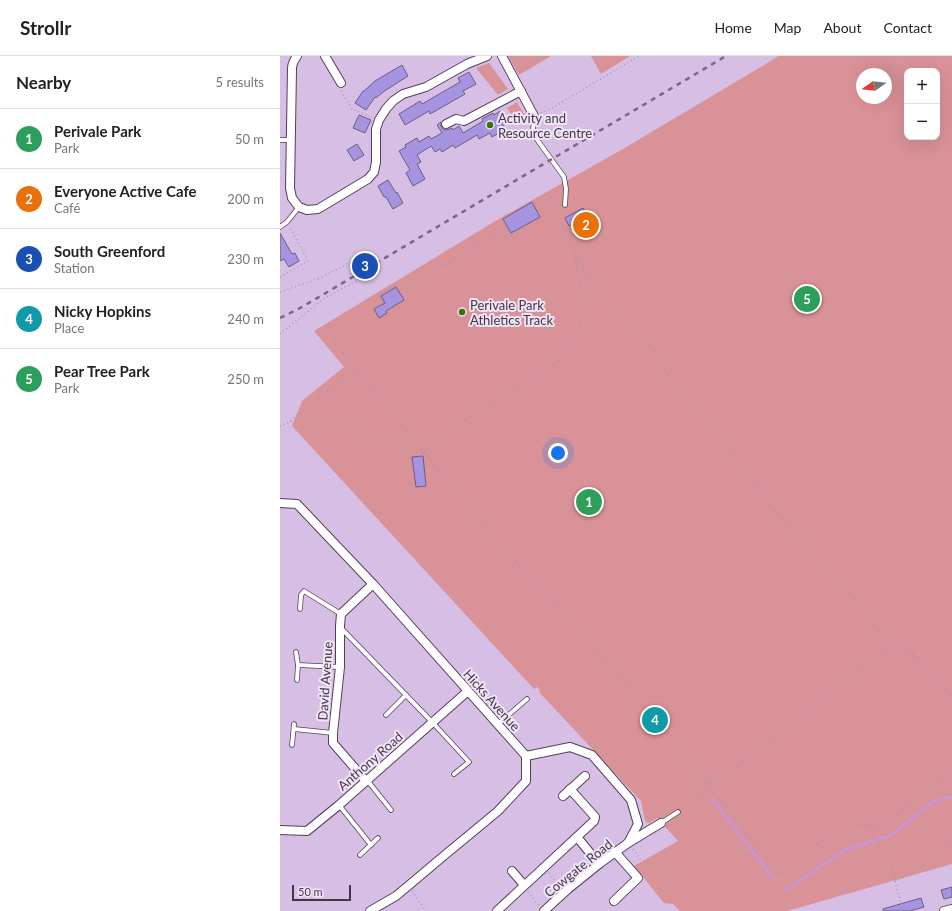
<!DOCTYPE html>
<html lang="en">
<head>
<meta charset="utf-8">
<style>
	body { margin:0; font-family:Lato,sans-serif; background:#f6f6f6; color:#222 }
	.controls { position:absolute; right:12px; top:12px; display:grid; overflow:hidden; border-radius:8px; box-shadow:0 4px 16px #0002 }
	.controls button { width:36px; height:36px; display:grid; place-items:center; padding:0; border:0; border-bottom:1px solid #e0e0e0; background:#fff; color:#222; font:20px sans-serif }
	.compass { position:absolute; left:576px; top:12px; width:36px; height:36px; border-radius:50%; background:#fff; box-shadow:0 4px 16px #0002; rotate:256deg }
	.scale { position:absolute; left:12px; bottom:10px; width:59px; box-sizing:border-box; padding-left:4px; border:2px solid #413746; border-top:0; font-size:11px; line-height:14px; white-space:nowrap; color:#413746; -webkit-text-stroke:3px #f1e4f7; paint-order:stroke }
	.you { position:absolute; left:278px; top:397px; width:14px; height:14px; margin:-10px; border:3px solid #fff; border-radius:50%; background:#1a73e8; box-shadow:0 0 0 6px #1a73e833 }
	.badge { display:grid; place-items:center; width:26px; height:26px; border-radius:50%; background:#ea580c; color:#fff; font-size:13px; font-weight:700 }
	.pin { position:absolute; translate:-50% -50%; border:2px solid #fff; box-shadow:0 1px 4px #0006 }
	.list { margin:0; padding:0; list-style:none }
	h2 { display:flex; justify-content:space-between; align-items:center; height:52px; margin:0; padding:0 16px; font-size:17px }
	h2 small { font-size:13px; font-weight:400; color:#767676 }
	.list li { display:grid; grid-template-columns:26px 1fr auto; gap:12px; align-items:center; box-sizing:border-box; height:60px; padding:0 16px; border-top:1px solid #e0e0e0 }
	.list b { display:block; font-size:15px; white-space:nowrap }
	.list p { margin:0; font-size:13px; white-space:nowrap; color:#767676 }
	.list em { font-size:13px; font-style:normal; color:#767676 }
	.map { position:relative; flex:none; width:672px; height:855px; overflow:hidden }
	header { display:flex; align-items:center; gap:24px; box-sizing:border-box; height:56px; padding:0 20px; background:#fff; border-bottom:1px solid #e0e0e0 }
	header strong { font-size:19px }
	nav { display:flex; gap:22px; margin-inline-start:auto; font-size:14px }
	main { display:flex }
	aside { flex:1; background:#fff }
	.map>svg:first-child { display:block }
</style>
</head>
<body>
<header>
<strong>Strollr</strong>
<nav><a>Home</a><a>Map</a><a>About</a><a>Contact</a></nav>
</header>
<main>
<aside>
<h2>Nearby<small>5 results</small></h2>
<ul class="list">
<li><span class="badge" style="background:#2e9e5b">1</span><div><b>Perivale Park</b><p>Park</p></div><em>50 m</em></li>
<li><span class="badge" style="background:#e8710a">2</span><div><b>Everyone Active Cafe</b><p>Café</p></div><em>200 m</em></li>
<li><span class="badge" style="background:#1a4fb4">3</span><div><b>South Greenford</b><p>Station</p></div><em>230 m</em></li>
<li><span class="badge" style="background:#0f9aa8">4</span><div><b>Nicky Hopkins</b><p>Place</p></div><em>240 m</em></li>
<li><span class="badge" style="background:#2e9e5b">5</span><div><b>Pear Tree Park</b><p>Park</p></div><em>250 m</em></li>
</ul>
</aside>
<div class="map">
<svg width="672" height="855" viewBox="0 0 672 855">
	<rect width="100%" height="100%" fill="#d7bee4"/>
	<g fill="#d99297" fill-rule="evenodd">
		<path d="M228,0H271L239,19Z"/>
		<path d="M311,0H350L321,18Z"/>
		<path d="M499,0H672V808L507,855H400L393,848L384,847L354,810L398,785L377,762L369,767L366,766L364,761L361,745L259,636L260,634L257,631L254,633L12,370L22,345L64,311L34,275L222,161L343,93ZM627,15H657V81H627ZM582,18H606V42H582Z"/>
		<path d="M209,7L228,33L218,39L196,12Z"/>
		<path d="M237,46L247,63L240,70L227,52Z"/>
	</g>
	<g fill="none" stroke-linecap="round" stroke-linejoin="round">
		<g stroke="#c596dc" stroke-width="2.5">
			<path d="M433,744L493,822"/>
			<path d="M506,834L565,794L611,779L653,746L672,740"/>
		</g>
	</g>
	<g fill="#a794e0" stroke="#675f83">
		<path d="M122,9L128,20L103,36L96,42L95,41L86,54L75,47L83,35H84L95,25Z"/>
		<path d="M189,16L196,28L183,35L185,38L150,58L149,55L125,69L119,58L140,45L142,48L180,26L178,22Z"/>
		<path d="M220,55L227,67L221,71L223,75L212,81L210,77L199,83L197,79L175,92L173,89L162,96L160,93L155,96L151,90L137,99L141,106L137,108L145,123L133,130L126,117L130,114L119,95L126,91L125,89L137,82L139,86L149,80L151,83L162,77L157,69L161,66V70L163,73L167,74L172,72L173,74L179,70L183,77L203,65L202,63L213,57L214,59Z"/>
		<path d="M79,59L91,64L85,77L73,72Z"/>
		<path d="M77,88L84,99L74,105L67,94Z"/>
		<path d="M108,124L116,137L117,136L123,147L113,153L106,141H104L98,130Z"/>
		<path d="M252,146L260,161L231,177L223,163Z"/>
		<path d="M303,152L313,170L300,177L294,167L289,170L285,162Z"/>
		<path d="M0,177L12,198L15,197L19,205L9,211L4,203L0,205Z"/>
		<path d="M116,231L124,244L106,255L107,257L99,262L94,253L105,247L101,240Z"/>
		<path d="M143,400L146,430L136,431L132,401Z"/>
		<path d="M672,831V841L664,843L661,834Z"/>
		<path d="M641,842L644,851L630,855H603V853Z"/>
	</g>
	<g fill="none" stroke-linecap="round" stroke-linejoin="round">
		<g stroke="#543f5e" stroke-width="5.5">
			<g id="service">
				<path d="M254,60L253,75L256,82L284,121L286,133L285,149"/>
				<path d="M0,84H10"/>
				<path d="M0,171L7,166L19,151"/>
				<path d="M20,553L21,539L24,535L61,558"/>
				<path d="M60,571L153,667L189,706L174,718"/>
				<path d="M16,596L18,609L17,624"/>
				<path d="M18,609L60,611"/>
				<path d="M106,659L126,639"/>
				<path d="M218,668L247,643"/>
				<path d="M14,673L53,677"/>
				<path d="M12,689L14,668"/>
				<path d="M87,724L111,754"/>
				<path d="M59,749L91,789"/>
				<path d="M381,767L398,756"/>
				<path d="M80,799L98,782"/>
			</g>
		</g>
		<g stroke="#543f5e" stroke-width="10">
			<g id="minor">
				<path d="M17,0C14,4 12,8 12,13L10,132L12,142L19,151L27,154L38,153L88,123L94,116L96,106V73L99,64L106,53L113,45L123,38L146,31L187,8L207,0"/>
				<path d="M45,0L61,27"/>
				<path d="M222,0L254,60"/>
				<path d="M166,68L176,63L184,65L241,35"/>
				<path d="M0,447L17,448L93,528L246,700V725L218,755L160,803L128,830L116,840L90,855"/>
				<path d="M246,700L290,691L312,699L351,744L358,768L348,787L319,808L288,833L264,855"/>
				<path d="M86,725L53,687V677L60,611V570L61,558L93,528"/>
				<path d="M283,740L305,720"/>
				<path d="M0,774L27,775L59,749L188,635"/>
				<path d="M297,781L319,808"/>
				<path d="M348,787L381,767"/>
				<path d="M232,815L244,829"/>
				<path d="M334,845L358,822L335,796"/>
				<path d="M217,855L314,765L315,761L290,733"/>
				<path d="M664,855L672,853"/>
			</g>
		</g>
		<g stroke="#a894b2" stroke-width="1.5" stroke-dasharray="1 3" stroke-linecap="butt">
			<path d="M244,0L247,6L252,8L267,0"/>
			<path d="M61,35L72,53L91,61"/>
			<path d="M261,57L274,51L359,0"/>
			<path d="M217,188L231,180L230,179L264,160L259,151L266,147L279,148"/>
			<path d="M295,200L329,247L349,264L368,286L389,321L403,341L452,394L473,424L490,450L530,492L564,530L598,573L601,585L607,593"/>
			<path d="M0,221L28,205L9,170"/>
			<path d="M120,234L161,209L163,210L226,171L230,179"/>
			<path d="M0,236L40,222L71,206L73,210"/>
			<path d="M126,245L116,229L98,239L102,246L54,275L56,288L71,307L202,467L384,670L426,727L432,728L436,726L607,593C621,595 636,598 646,608L672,642"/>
			<path d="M102,246L108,257"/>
			<path d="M107,255L126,244"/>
			<path d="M0,278L46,241L77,225L76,223"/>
			<path d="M10,365L76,313"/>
			<path d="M0,370C13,364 33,359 48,363L132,397L140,395L145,397"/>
			<path d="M145,397L151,386L279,305C297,284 304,265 302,237C301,231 299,225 298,219C296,213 297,207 295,201C293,186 283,172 277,158L281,154"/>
			<path d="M195,474L202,467"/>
			<path d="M229,512L236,506"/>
			<path d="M598,573L619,583L638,602"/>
			<path d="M323,701L327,698"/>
			<path d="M402,752L405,749L421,741L426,727"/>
			<path d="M591,771L603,801L611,811L623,855"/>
			<path d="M479,792L500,818L506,815L532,791L544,784L577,770L584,769L591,770L600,768L621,755L637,739L659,723L672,717"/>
			<path d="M353,793L361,804L366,806C382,808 401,814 416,806C428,800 438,790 452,787L463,797L471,799L479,792L426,727"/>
			<path d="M269,817L279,829"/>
			<path d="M615,824L634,817L646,808L663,791L672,786"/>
			<path d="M132,835L146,855"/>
			<path d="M248,836L259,850"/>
		</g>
		<use href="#service" stroke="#fff" stroke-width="4"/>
		<use href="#minor" stroke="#fff" stroke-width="8"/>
		<path stroke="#786980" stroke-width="2.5" stroke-dasharray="5 5" stroke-linecap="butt" d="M0,262L22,251L446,0"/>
	</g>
	<g fill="#3b7300" stroke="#f1e4f7" stroke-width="1.5">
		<circle cx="210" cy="69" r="4"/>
		<circle cx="182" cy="256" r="4"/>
	</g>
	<g text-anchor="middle" stroke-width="4" stroke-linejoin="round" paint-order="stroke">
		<g font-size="13" fill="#413746" stroke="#f1e4f7" text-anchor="start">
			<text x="218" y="67">Activity and<tspan x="218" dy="15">Resource Centre</tspan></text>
			<text x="190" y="254">Perivale Park<tspan x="190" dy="15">Athletics Track</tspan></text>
		</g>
		<g font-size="13" fill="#413746" stroke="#f1e4f7">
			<text transform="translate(45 625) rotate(-86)" y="5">David Avenue</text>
			<text transform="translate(212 644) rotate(48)" y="5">Hicks Avenue</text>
			<text transform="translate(90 705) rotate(-41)" y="5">Anthony Road</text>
			<text transform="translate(298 812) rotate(-39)" y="5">Cowgate Road</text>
		</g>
	</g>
</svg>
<div class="controls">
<button>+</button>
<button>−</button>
</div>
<svg class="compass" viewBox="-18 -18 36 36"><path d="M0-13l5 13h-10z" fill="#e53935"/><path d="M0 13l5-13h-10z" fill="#767676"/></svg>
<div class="scale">50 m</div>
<div class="you"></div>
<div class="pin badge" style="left:309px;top:446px;background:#2e9e5b">1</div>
<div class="pin badge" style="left:306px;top:169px;background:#e8710a">2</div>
<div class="pin badge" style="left:85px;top:210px;background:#1a4fb4">3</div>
<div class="pin badge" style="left:375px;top:664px;background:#0f9aa8">4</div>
<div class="pin badge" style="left:527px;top:243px;background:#2e9e5b">5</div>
</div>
</main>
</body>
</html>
